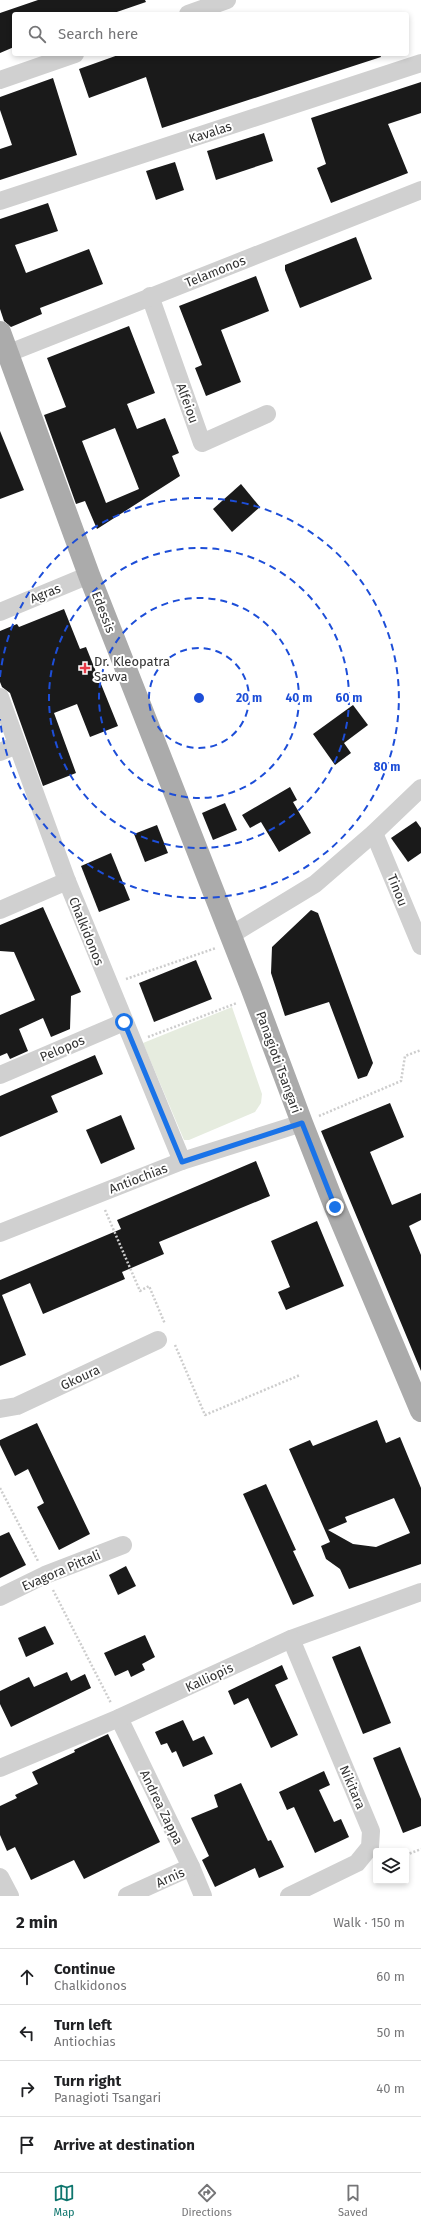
<!DOCTYPE html>
<html lang="en">
<head>
<meta charset="utf-8">
<style>
	body { margin:0; font-family:"Fira Sans",sans-serif; background:#f2f2f2; color:#202124 }
	.controls { position:absolute; right:12px; bottom:12px; display:grid; overflow:hidden; border-radius:4px; box-shadow:0 2px 6px #0003 }
	.controls button { width:36px; height:36px; display:grid; place-items:center; padding:0; border:0; border-bottom:1px solid #e0e0e0; background:#fff; color:#202124; font:20px sans-serif }
	.stop { position:absolute; width:12px; height:12px; margin:-9px; border:3px solid #1a73e8; border-radius:50%; background:#fff }
	.stop.end { background:#1a73e8; border-color:#fff; box-shadow:0 1px 4px #0008 }
	.list { margin:0; padding:0; list-style:none }
	h2 { display:flex; justify-content:space-between; align-items:center; height:52px; margin:0; padding:0 16px; font-size:17px }
	h2 small { font-size:13px; font-weight:400; color:#757577 }
	.list li { display:grid; grid-template-columns:26px 1fr auto; gap:12px; align-items:center; box-sizing:border-box; height:56px; padding:0 16px; border-top:1px solid #e0e0e0 }
	.list b { display:block; font-size:15px; white-space:nowrap }
	.list p { margin:0; font-size:13px; white-space:nowrap; color:#757577 }
	.list em { font-size:13px; font-style:normal; color:#757577 }
	.icon { flex:none; width:22px; height:22px; fill:none; stroke:currentColor; stroke-width:2; stroke-linecap:round; stroke-linejoin:round }
	.map { position:relative; flex:none; width:421px; height:1896px; overflow:hidden }
	.search { position:absolute; background:#fff; box-shadow:0 2px 6px #0003; left:12px; right:12px; top:12px; height:44px; display:flex; align-items:center; gap:10px; box-sizing:border-box; padding:0 14px; border-radius:4px; color:#757577; font-size:15px }
	.sheet { height:276px; background:#fff }
	nav { display:flex; justify-content:space-around; align-items:center; box-sizing:border-box; height:56px; border-top:1px solid #e0e0e0; background:#fff; font-size:11px; color:#757577 }
	nav a { display:grid; justify-items:center; gap:2px }
	nav .on { color:#0f766e }
	.map>svg:first-child { display:block }
</style>
</head>
<body>
<div class="map">
<svg width="421" height="1896" viewBox="0 0 421 1896">
	<rect width="100%" height="100%" fill="#fff"/>
	<path fill="#e6ecdf" d="M232,1007L262,1094L261,1103L255,1112L189,1140H184L143,1043Z"/>
	<g fill="#1a1a1a" fill-rule="evenodd">
		<path d="M38,0H145L146,2L111,14H14V47L0,53V13Z"/>
		<path d="M121,54H380L381,57L162,128L146,77L89,98L79,69Z"/>
		<path d="M53,78L77,155L0,180V149L12,145L0,110V97Z"/>
		<path d="M421,82V113L388,124L408,173L331,203L317,168L326,164L311,118Z"/>
		<path d="M264,133L273,161L216,180L207,151Z"/>
		<path d="M175,162L184,190L156,200L146,171Z"/>
		<path d="M48,203L58,231L15,245L26,273L89,249L103,284L40,308L42,314L11,327L4,321L0,309V219Z"/>
		<path d="M356,237L372,279L300,308L285,270V265Z"/>
		<path d="M256,276L269,311L221,330L241,382L206,396L195,368L202,365L179,306Z"/>
		<path d="M129,326L155,393L127,404L137,429L165,418L179,453L172,456L180,476L97,529L85,501L76,504L44,415L66,407L47,358ZM115,428L139,489L106,503L82,441Z"/>
		<path d="M0,431L24,490L0,499Z"/>
		<path d="M241,484L260,507L232,532L213,509Z"/>
		<path d="M64,609L80,649L86,647L118,726L90,737L77,704L54,713L76,773L43,786L10,693L2,687L0,682V631L17,624L19,627Z"/>
		<path d="M353,705L368,725L344,743L351,753L335,765L313,734Z"/>
		<path d="M290,787L297,800L293,802L311,833L279,852L261,822L250,828L242,815Z"/>
		<path d="M225,803L237,830L213,840L202,813Z"/>
		<path d="M416,821L421,828V853L408,862L391,838Z"/>
		<path d="M157,825L168,853L145,862L134,834Z"/>
		<path d="M111,853L130,900L99,912L81,866Z"/>
		<path d="M43,907L81,992L71,996L70,1029L51,1037L43,1018L19,1029L28,1051L10,1059L7,1053L0,1056V1015L35,1000L14,952L0,951V925Z"/>
		<path d="M311,910L318,913L373,1063L367,1076L358,1079L329,1002L285,1016L271,973L272,947Z"/>
		<path d="M196,960L212,999L154,1022L139,983Z"/>
		<path d="M95,1055L103,1074L51,1096L58,1112L0,1137V1096Z"/>
		<path d="M390,1103L404,1137L370,1152L392,1205L421,1193V1220L409,1226L421,1255V1371L321,1131Z"/>
		<path d="M121,1115L135,1149L101,1164L86,1130Z"/>
		<path d="M256,1161L270,1196L159,1242L164,1254L122,1272L125,1279L43,1314L30,1283L2,1295L26,1355L0,1366V1280L121,1229L117,1220Z"/>
		<path d="M317,1221L344,1286L286,1310L278,1292L290,1287L271,1241Z"/>
		<path d="M377,1420L386,1443L400,1437L421,1488V1564L349,1589L340,1569L326,1559L321,1546L330,1542L289,1449L310,1440L313,1446ZM394,1498L410,1533L376,1547L353,1544L328,1530L347,1522L345,1517Z"/>
		<path d="M37,1423L90,1534L59,1550L37,1507L44,1503L28,1469L15,1476L0,1445V1440Z"/>
		<path d="M266,1484L296,1550L293,1551L314,1596L293,1605L243,1494Z"/>
		<path d="M9,1532L26,1565L0,1578V1536Z"/>
		<path d="M126,1566L136,1586L118,1595L109,1575Z"/>
		<path d="M45,1626L54,1644L26,1657L18,1638Z"/>
		<path d="M145,1635L155,1657L142,1664L145,1670L131,1677L128,1670L115,1676L104,1653Z"/>
		<path d="M360,1646L391,1723L363,1734L332,1657Z"/>
		<path d="M282,1665L288,1679L275,1685L298,1735L271,1748L248,1698L234,1705L228,1691Z"/>
		<path d="M67,1672L71,1681L85,1674L91,1688L11,1727L0,1704V1691L29,1677L34,1687Z"/>
		<path d="M183,1720L193,1741L204,1736L213,1754L183,1767L176,1751L172,1753L167,1743L161,1745L155,1732Z"/>
		<path d="M108,1734L160,1842L84,1879L74,1860L31,1880L15,1847L7,1851L0,1835V1806L17,1798L15,1795L38,1784L32,1772L75,1752L74,1750Z"/>
		<path d="M400,1747L421,1799V1826L403,1833L373,1758Z"/>
		<path d="M324,1771L330,1785L319,1790L334,1822L341,1819L349,1837L315,1853L294,1807L287,1810L279,1792Z"/>
		<path d="M241,1783L268,1841L271,1840L284,1867L259,1878L255,1868L215,1887L202,1860L209,1856L191,1818L218,1807L214,1795Z"/>
	</g>
	<g fill="none" stroke-linecap="round" stroke-linejoin="round">
		<g stroke="#cdcdcd" stroke-width="2.5" stroke-dasharray="2 2" stroke-linecap="butt">
			<path d="M126,979L216,948"/>
			<path d="M148,1037L237,1003"/>
			<path d="M319,1116L401,1081L405,1056L421,1050"/>
			<path d="M105,1210L140,1291L149,1286L165,1324"/>
			<path d="M175,1345L205,1415L300,1375"/>
			<path d="M0,1488L38,1561"/>
			<path d="M53,1590L111,1703"/>
			<path d="M406,1855L421,1849"/>
		</g>
		<g stroke="#d0d0d0" stroke-width="18">
			<path d="M188,14L227,0"/>
			<path d="M0,80L75,54"/>
			<path d="M0,201L421,63"/>
			<path d="M150,296L202,443L267,414"/>
			<path d="M9,353L421,190"/>
			<path d="M0,612L89,575"/>
			<path d="M0,697L67,881L182,1161"/>
			<path d="M0,752L17,745"/>
			<path d="M374,833L421,946"/>
			<path d="M0,910L67,881"/>
			<path d="M231,935L315,884L374,833L421,788"/>
			<path d="M0,1075L124,1022"/>
			<path d="M0,1233L182,1161L302,1123"/>
			<path d="M0,1409L17,1406L158,1340"/>
			<path d="M0,1597L45,1575L123,1545"/>
			<path d="M119,1718L191,1867L203,1896"/>
			<path d="M0,1768L119,1718L291,1639L421,1592"/>
			<path d="M0,1877L10,1896"/>
			<path d="M127,1896L191,1867"/>
			<path d="M289,1896L357,1863L370,1847L371,1831L291,1639"/>
		</g>
		<path stroke="#ababab" stroke-width="22" d="M0,332L89,575L251,987L302,1123L335,1207L421,1411"/>
	</g>
	<g fill="none" stroke-linecap="round" stroke-linejoin="round">
		<path stroke="#1a73e8" stroke-width="5" d="M124,1022L182,1162L302,1123L335,1207"/>
	</g>
	<g fill="none" stroke="#1d4ed8" stroke-width="2" stroke-dasharray="7 5">
		<circle cx="199" cy="698" r="50"/>
		<circle cx="199" cy="698" r="100"/>
		<circle cx="199" cy="698" r="150"/>
		<path d="M0 677A200 200 0 1 1 0 719"/>
	</g>
	<path fill="#e63946" stroke="#fff" stroke-width="1.5" d="M83 662h4v4h4v4h-4v4h-4v-4h-4v-4h4z"/>
	<g text-anchor="middle" stroke-width="4" stroke-linejoin="round" paint-order="stroke">
		<g font-size="13" fill="#333" stroke="#fff">
			<text transform="translate(210 132) rotate(-18)" y="5">Kavalas</text>
			<text transform="translate(215 271) rotate(-22)" y="5">Telamonos</text>
			<text transform="translate(188 403) rotate(70)" y="5">Alfeiou</text>
			<text transform="translate(45 593) rotate(-22)" y="5">Agras</text>
			<text transform="translate(104 612) rotate(69)" y="5">Edessis</text>
			<text transform="translate(398 890) rotate(68)" y="5">Tinou</text>
			<text transform="translate(87 931) rotate(68)" y="5">Chalkidonos</text>
			<text transform="translate(62 1048) rotate(-23)" y="5">Pelopos</text>
			<text transform="translate(279 1062) rotate(70)" y="5">Panagioti Tsangari</text>
			<text transform="translate(138 1178) rotate(-21)" y="5">Antiochias</text>
			<text transform="translate(80 1377) rotate(-25)" y="5">Gkoura</text>
			<text transform="translate(61 1570) rotate(-23)" y="5">Evagora Pittali</text>
			<text transform="translate(209 1677) rotate(-25)" y="5">Kalliopis</text>
			<text transform="translate(353 1787) rotate(67)" y="5">Nikitara</text>
			<text transform="translate(162 1807) rotate(64)" y="5">Andrea Zappa</text>
			<text transform="translate(170 1877) rotate(-24)" y="5">Arnis</text>
		</g>
		<g font-size="13" fill="#333" stroke="#fff" text-anchor="start">
			<text x="94" y="666">Dr. Kleopatra<tspan x="94" dy="15">Savva</tspan></text>
		</g>
	</g>
	<circle cx="199" cy="698" r="6" fill="#1d4ed8" stroke="#fff" stroke-width="2"/>
	<g font-size="12" text-anchor="middle" font-weight="bold" fill="#1d4ed8" stroke="#fff" stroke-width="4" stroke-linejoin="round" paint-order="stroke">
		<text x="249" y="702">20 m</text>
		<text x="299" y="702">40 m</text>
		<text x="349" y="702">60 m</text>
		<text x="387" y="771">80 m</text>
	</g>
</svg>
<div class="controls">
<button><svg class="icon" aria-label="layers" viewBox="0 0 24 24"><path d="M12 4l9 5-9 5-9-5zM3 14l9 5 9-5"/></svg></button>
</div>
<div class="stop" style="left:124px;top:1022px"></div>
<div class="stop end" style="left:335px;top:1207px"></div>
<div class="search"><svg class="icon" aria-label="search" viewBox="0 0 24 24"><circle cx="10" cy="10" r="6"/><path d="M15 15l6 6"/></svg>Search here</div>
</div>
<section class="sheet">
<h2>2 min<small>Walk · 150 m</small></h2>
<ul class="list">
<li><svg class="icon" aria-label="ahead" viewBox="0 0 24 24"><path d="M12 20V5M6 11l6-6 6 6"/></svg><div><b>Continue</b><p>Chalkidonos</p></div><em>60 m</em></li>
<li><svg class="icon" aria-label="left" viewBox="0 0 24 24"><path d="M17 20v-9H6M10 6l-5 5 5 5"/></svg><div><b>Turn left</b><p>Antiochias</p></div><em>50 m</em></li>
<li><svg class="icon" aria-label="right" viewBox="0 0 24 24"><path d="M7 20v-9h11M14 6l5 5-5 5"/></svg><div><b>Turn right</b><p>Panagioti Tsangari</p></div><em>40 m</em></li>
<li><svg class="icon" aria-label="arrive" viewBox="0 0 24 24"><path d="M6 21V4h12l-3 4 3 4H6"/></svg><div><b>Arrive at destination</b></div></li>
</ul>
</section>
<nav>
<a class="on"><svg class="icon" aria-label="map" viewBox="0 0 24 24"><path d="M3 6l6-2 6 2 6-2v14l-6 2-6-2-6 2zM9 4v14M15 6v14"/></svg>Map</a>
<a><svg class="icon" aria-label="directions" viewBox="0 0 24 24"><path d="M12 3l9 9-9 9-9-9zM9 14v-3h6M13 9l2 2-2 2"/></svg>Directions</a>
<a><svg class="icon" aria-label="saved" viewBox="0 0 24 24"><path d="M7 4h10v16l-5-4-5 4z"/></svg>Saved</a>
</nav>
</body>
</html>
